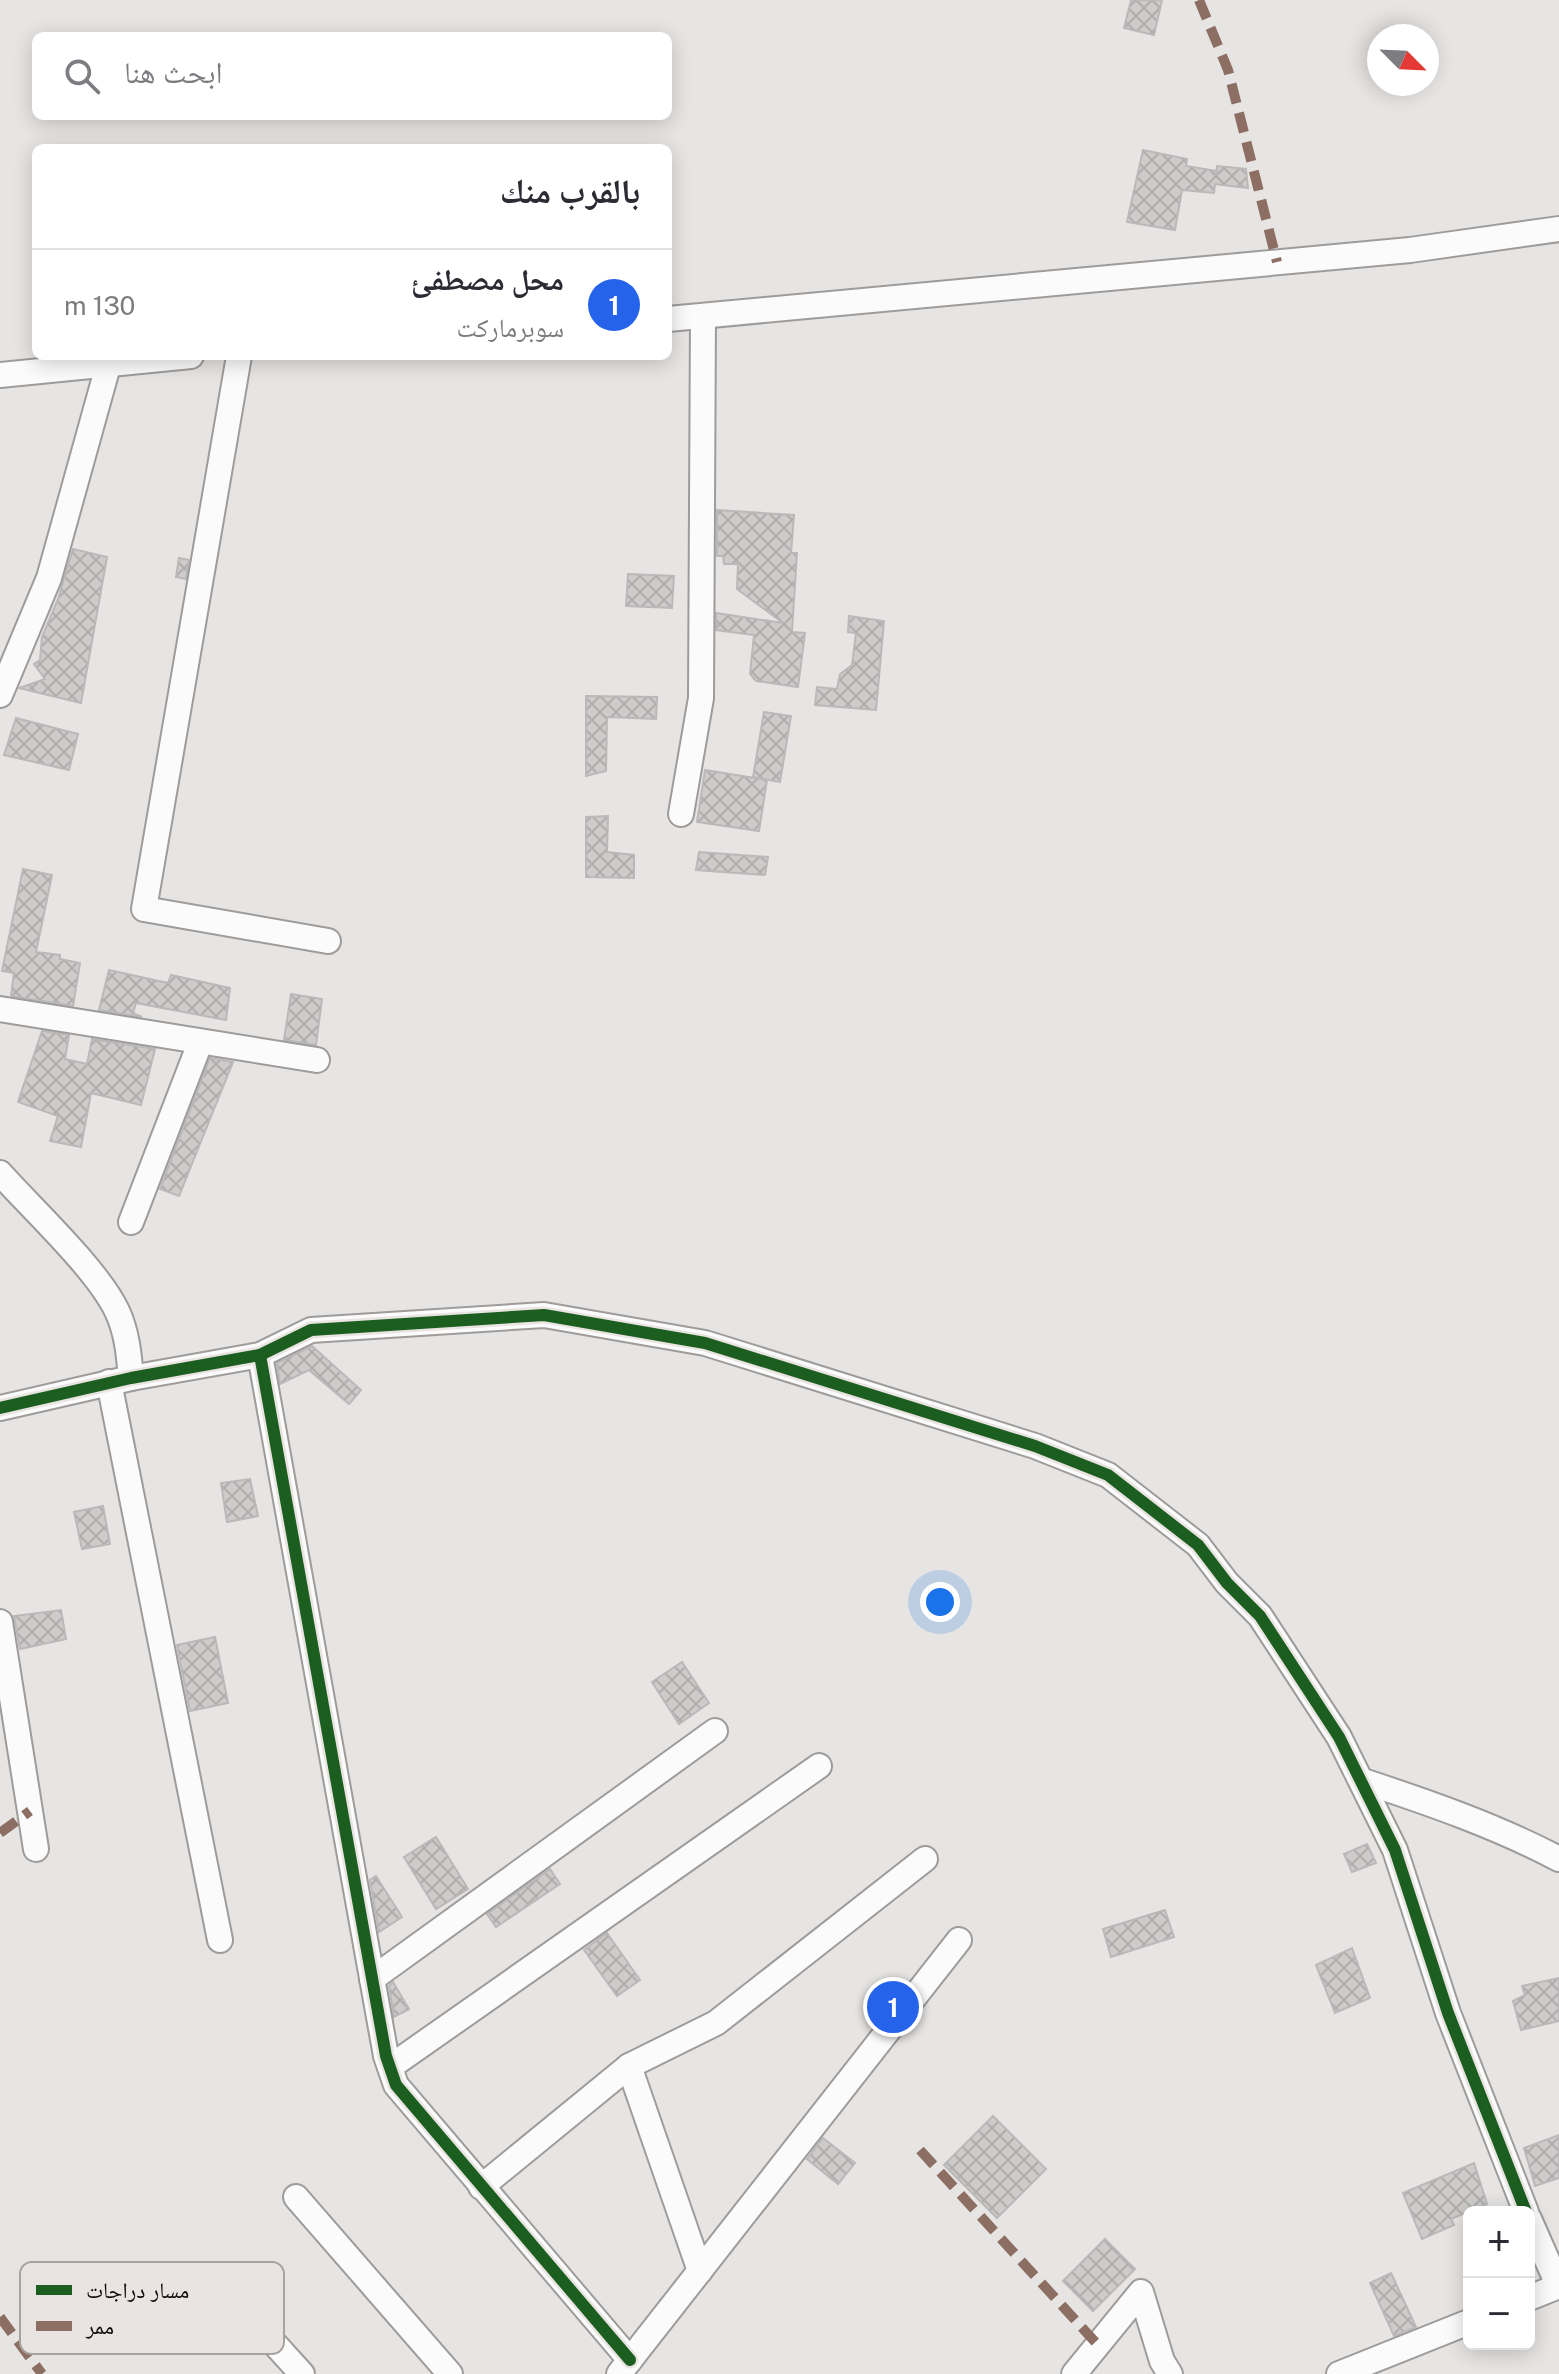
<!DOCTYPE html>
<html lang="ar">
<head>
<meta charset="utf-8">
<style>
	body { margin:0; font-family:"Public Sans","Noto Naskh Arabic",sans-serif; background:#f7f7f7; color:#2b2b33; direction:rtl }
	.controls { position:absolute; right:24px; bottom:24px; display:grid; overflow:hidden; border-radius:12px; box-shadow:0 4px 20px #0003 }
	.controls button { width:72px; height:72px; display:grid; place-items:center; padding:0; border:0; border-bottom:2px solid #e1e1e2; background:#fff; color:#2b2b33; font:40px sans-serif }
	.compass { position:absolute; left:1367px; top:24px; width:72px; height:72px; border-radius:50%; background:#fff; box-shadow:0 4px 20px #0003; rotate:114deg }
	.you { position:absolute; left:940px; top:1602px; width:28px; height:28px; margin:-20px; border:6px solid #fff; border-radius:50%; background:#1a73e8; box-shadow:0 0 0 12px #1a73e833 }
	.badge { display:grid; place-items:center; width:52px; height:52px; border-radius:50%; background:#2563eb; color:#fff; font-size:26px; font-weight:700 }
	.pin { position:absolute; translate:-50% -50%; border:4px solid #fff; box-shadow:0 2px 8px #0006 }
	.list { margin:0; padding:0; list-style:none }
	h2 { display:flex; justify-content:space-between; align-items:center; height:104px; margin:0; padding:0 32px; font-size:34px }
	h2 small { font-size:26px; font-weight:400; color:#7c7c81 }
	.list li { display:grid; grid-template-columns:52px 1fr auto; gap:24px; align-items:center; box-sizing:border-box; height:112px; padding:0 32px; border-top:2px solid #e1e1e2 }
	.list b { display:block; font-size:30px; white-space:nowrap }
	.list p { margin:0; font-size:26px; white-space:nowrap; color:#7c7c81 }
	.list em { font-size:26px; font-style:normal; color:#7c7c81 }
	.icon { flex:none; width:44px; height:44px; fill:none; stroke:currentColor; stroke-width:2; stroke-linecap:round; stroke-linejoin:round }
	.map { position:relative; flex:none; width:1559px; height:2374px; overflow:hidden; direction:ltr }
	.search { position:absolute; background:#fff; box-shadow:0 4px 20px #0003; left:32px; top:32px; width:640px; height:88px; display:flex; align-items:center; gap:20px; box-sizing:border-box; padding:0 28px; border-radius:12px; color:#7c7c81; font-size:30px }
	.panel { position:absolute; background:#fff; box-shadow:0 4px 20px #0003; left:32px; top:144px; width:640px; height:216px; border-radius:12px; direction:rtl }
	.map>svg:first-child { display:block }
</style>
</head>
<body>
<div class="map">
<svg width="1559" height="2374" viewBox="0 0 1559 2374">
	<defs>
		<pattern id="building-cross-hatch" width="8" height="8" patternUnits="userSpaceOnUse" patternTransform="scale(2)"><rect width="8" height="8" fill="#cdcccb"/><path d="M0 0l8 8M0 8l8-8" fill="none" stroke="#afaead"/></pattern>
	</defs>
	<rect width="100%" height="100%" fill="#e7e5e3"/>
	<g fill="url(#building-cross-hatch)" stroke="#bab8b8" stroke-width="2">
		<path d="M1131,0H1162L1154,35L1124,28Z"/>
		<path d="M1143,150L1187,159L1186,166L1217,171L1216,176L1217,166L1246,169L1248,188L1215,184L1214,193L1182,190L1175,230L1127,222Z"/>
		<path d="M717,510L794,515L791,553H797L792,632L805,633L798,687L756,681L750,674L754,635L716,630V613L783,623L737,589L738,564H724L723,556H717Z"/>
		<path d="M73,549L107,557L81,703L19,688L45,679L34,664L40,660L42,637L58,599Z"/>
		<path d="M179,558L189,560L186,579L176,577Z"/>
		<path d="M628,574L674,576L672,608L626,606Z"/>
		<path d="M849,616L884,621L876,710L815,705L817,687L837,689L840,674L852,665L856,633L848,632Z"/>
		<path d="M586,696L657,697L656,719L607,717L606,771L586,776Z"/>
		<path d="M764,712L791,716L780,782L753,777Z"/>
		<path d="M16,718L78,734L69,770L4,755Z"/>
		<path d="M705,770L767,780L759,831L697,822Z"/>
		<path d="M608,816L607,852L634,855V878L586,877V817Z"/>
		<path d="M699,852L768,857L765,875L696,870Z"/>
		<path d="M23,869L52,875L36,952L60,955V959L80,963L73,1006L11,996L14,973L2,971Z"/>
		<path d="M109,970L168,983L171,975L230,988L226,1020L136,1003L133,1013L142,1017L99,1010Z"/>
		<path d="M291,994L322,999L316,1045L284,1040Z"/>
		<path d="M42,1031L69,1035L65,1059L87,1064L92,1039L155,1049L141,1105L91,1093L81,1147L50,1141L58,1116L18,1102Z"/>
		<path d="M210,1058L233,1062L179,1196L160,1189Z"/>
		<path d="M312,1346L361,1390L349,1404L309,1370L280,1384L277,1363Z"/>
		<path d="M250,1479L258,1516L227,1522L221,1483Z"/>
		<path d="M103,1506L110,1544L82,1549L74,1512Z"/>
		<path d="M61,1610L66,1639L20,1649L14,1616Z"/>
		<path d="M215,1637L228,1703L190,1711L177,1645Z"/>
		<path d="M682,1662L709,1703L679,1724L652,1682Z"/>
		<path d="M436,1837L468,1889L436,1909L404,1857Z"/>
		<path d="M1367,1844L1376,1863L1352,1872L1344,1854Z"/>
		<path d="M550,1869L560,1884L496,1927L487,1914Z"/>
		<path d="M376,1876L402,1917L379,1932L370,1880Z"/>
		<path d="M1165,1910L1174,1937L1111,1957L1103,1929Z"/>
		<path d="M607,1933L640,1980L617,1996L584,1950Z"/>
		<path d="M1352,1948L1370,1998L1335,2013L1316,1965Z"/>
		<path d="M1559,1978V2021L1521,2030L1513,2001L1525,1995L1522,1986Z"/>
		<path d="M393,1982L409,2009L394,2017L389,1986Z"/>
		<path d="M993,2116L1046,2169L997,2218L944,2165Z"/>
		<path d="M1559,2135V2178L1535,2186L1524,2148Z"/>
		<path d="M823,2138L855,2163L838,2184L807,2159Z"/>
		<path d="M1474,2163L1487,2204L1451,2219L1454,2225L1422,2239L1403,2193Z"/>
		<path d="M1105,2239L1135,2269L1093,2311L1063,2281Z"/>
		<path d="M1391,2273L1416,2327L1394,2336L1370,2283Z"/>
	</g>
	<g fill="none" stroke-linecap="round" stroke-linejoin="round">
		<g stroke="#9e9c9b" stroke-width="28">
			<g id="minor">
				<path d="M668,319L1410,250L1559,229"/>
				<path d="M239,356L144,909L328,941"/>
				<path d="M0,375L191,356"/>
				<path d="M0,695L49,578L108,366"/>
				<path d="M681,814L701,698L703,316"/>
				<path d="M0,1009L317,1060"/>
				<path d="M0,1173C33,1210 97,1269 117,1311C127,1332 129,1355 131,1378"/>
				<path d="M131,1222L200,1043"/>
				<path d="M260,1355L386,2056L396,2085L630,2360"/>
				<path d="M109,1382L220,1940"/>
				<path d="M0,1408L131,1378L260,1355L311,1330L544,1315L705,1343L1035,1446L1108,1475L1198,1545L1227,1583L1260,1616L1339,1737L1395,1850L1448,2013L1526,2212"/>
				<path d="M0,1622L36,1849"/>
				<path d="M1363,1781C1430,1803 1496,1826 1559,1859"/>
				<path d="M372,1979L715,1731"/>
				<path d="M629,2066L700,2271"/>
				<path d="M390,2067L819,1766"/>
				<path d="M481,2187L629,2066L716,2023L925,1859"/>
				<path d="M296,2197L450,2374"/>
				<path d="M1529,2219L1559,2287"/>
				<path d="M232,2297L302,2374"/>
				<path d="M1529,2298L1559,2286"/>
				<path d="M619,2374L959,1940"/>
				<path d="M1074,2374L1141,2292L1162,2361L1170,2374"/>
				<path d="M1339,2374L1469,2322"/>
			</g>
		</g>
		<use href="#minor" stroke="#fbfbfb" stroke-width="24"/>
		<g stroke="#8d6e63" stroke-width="10" stroke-dasharray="20 10" stroke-linecap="butt">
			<path d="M1199,0L1228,70L1277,262"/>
			<path d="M0,1833L30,1811"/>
			<path d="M920,2150L1098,2345"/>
			<path d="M0,2317L42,2374"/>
		</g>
		<g stroke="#e9e4e1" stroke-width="17">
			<g id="cycleway">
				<path d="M260,1355L386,2056L396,2085L630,2360"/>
				<path d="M0,1408L131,1378L260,1355L311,1330L544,1315L705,1343L1035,1446L1108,1475L1198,1545L1227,1583L1260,1616L1339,1737L1395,1850L1448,2013L1526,2212"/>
			</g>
		</g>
		<use href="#cycleway" stroke="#1b5e20" stroke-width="12"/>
	</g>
	<rect x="20" y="2262" width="264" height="92" rx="12" fill="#e9e4e1" stroke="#a7a3a0" stroke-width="2"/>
	<rect x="36" y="2285" width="36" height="10" fill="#1b5e20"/>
	<rect x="36" y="2321" width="36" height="10" fill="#8d6e63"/>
	<g font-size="22" fill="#0d0b0a">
		<text x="86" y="2298">مسار دراجات</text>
		<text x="86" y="2334">ممر</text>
	</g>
</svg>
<div class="controls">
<button>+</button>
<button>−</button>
</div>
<svg class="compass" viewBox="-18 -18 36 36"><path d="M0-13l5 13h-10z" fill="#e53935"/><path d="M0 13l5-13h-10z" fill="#7c7c81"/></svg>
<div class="you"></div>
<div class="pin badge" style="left:893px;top:2007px">1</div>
<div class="search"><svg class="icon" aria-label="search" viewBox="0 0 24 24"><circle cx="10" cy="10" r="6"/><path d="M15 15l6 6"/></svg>ابحث هنا</div>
<section class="panel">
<h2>بالقرب منك<small></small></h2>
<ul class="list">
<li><span class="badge">1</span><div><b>محل مصطفئ</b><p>سوبرماركت</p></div><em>130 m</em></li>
</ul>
</section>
</div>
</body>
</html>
